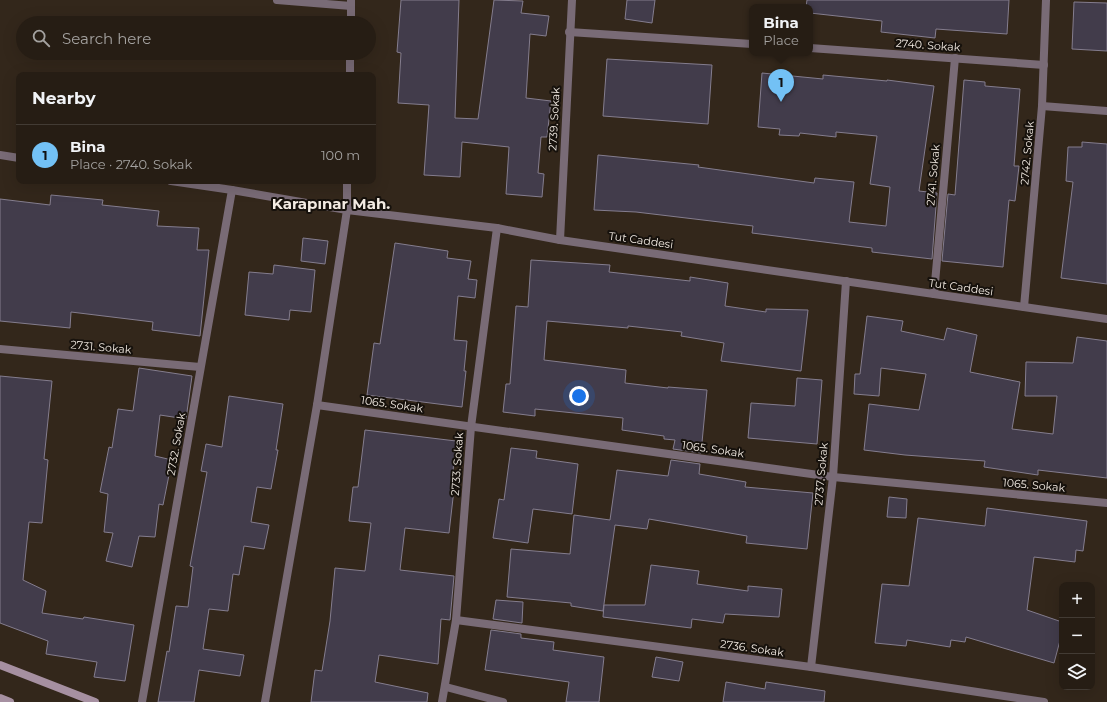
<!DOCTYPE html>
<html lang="en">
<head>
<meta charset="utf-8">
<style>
	body { margin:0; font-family:Montserrat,sans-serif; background:#322a22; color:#f1f3f6 }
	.controls { position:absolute; right:12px; bottom:12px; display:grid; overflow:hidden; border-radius:8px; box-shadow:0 4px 16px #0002 }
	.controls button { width:36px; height:36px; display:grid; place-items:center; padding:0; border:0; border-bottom:1px solid #423b34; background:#261d14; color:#f1f3f6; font:20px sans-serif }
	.you { position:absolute; left:579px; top:396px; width:14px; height:14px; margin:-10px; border:3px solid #fff; border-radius:50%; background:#1a73e8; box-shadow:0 0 0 6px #1a73e833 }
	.badge { display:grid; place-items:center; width:26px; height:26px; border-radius:50%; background:#73c1f5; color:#111; font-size:13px; font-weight:700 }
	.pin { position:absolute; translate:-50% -33px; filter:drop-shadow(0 1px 2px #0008) }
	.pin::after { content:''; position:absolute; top:21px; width:14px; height:12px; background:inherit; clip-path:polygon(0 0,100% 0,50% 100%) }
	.popup { position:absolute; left:749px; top:4px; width:64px; height:52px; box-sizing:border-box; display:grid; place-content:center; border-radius:8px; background:#261d14; filter:drop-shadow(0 1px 3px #0005); font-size:13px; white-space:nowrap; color:#a4a2a0 }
	.popup b { font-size:15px; color:#f1f3f6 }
	.popup::after { content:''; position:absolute; left:50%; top:100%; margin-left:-8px; border:8px solid transparent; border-top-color:#261d14 }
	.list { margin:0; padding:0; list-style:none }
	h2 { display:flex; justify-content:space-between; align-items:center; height:52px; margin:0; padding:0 16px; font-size:17px }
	h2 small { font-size:13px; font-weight:400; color:#a4a2a0 }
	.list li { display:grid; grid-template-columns:26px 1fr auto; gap:12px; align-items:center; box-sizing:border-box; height:60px; padding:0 16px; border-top:1px solid #423b34 }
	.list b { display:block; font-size:15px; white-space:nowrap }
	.list p { margin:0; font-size:13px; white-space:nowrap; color:#a4a2a0 }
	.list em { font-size:13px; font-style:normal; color:#a4a2a0 }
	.icon { flex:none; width:22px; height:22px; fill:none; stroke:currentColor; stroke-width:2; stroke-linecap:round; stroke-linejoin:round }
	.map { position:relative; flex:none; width:1107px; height:702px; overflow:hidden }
	.search { position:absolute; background:#261d14; box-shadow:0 4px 16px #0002; left:16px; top:16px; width:360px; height:44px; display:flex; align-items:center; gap:10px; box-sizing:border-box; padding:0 14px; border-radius:22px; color:#a4a2a0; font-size:15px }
	.panel { position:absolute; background:#261d14; box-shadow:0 4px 16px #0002; left:16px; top:72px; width:360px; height:112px; border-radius:8px }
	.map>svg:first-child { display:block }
</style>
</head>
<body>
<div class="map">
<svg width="1107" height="702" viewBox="0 0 1107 702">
	<rect width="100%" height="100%" fill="#33271b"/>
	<g fill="#423c4b" stroke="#847d8e">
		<path d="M401,0H459L455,118L478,119L494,0L523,1L521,13L549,16L546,36L530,34L526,98L551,101L547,137H541L538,173L544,174L542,197L506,194L509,147L462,142L460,177L424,175L429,105L398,103L401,53L397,52Z"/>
		<path d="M627,0H655L652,23L625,19Z"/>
		<path d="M807,0H1009L1007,34L936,29L935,38L881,32L882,21L810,13V7H806Z"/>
		<path d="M1074,2L1107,3V51L1072,49Z"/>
		<path d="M607,59L712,65L708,124L603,116Z"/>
		<path d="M762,73L823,79V75L887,81V80L934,86L919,191L937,193L932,259L872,252V248L752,233L753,226L636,212L594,210L598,155L699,165L698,167L814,183L815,178L854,182L849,222L886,226L890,187L870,184L877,136L836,132V137L800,133L799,136L779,135L780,129L758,127Z"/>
		<path d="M964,80L985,82V86L1020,89L1014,166H1019L1015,201L1009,200L1003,267L942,261L948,194L955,195Z"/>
		<path d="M1082,142L1107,144V284L1061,278L1073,182L1066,181L1068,147H1082Z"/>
		<path d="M51,195L103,200L102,205L159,211L157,226L199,228L197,250H209L200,336L152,330L153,322L71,312L70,328L0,321V199L50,205Z"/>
		<path d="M303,238L328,241L325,264L301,261Z"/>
		<path d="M395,243L448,251L447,258L471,261L468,279L477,280L475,298L458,296L454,340L467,341L464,371H466L462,407L367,395L374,343L380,344Z"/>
		<path d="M531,260L610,265L609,272L690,281V277L728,283L725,306L766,312V309L808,310L801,371L721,361L724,343L681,336L682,332L628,326V328L547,321L544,360L626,370L625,383L668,388V387L707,390L701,453L673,449L675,440L664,439V436L622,430L623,418L535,409V416L503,412L506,384H510L516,306L528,307Z"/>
		<path d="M274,265L315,270L311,312L290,310L289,320L245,315L249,272L273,274Z"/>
		<path d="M867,316L903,321L901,331L944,340L947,328L977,335L970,372L1020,382L1012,429L1053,434L1057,396H1025L1026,362L1073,363L1077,337L1107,341V478L1038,470V475L984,467L985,461L905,455L864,450L869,404L919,410L926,374L881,368L879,396L854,394L855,374H860Z"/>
		<path d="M139,368L192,376L186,419L160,415L155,456L172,460L163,505L159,504L155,537L139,536L132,567L106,561L113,533L104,532L108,494L100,492L109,447L112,448L118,409L133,411Z"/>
		<path d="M0,376L52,381L44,459L48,460L42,523L29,522L23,580L46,591L42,613L83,619L84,617L134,625L125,681L94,677L97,662L46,654L48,641L0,623Z"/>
		<path d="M797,378L822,380L817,444L748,438L751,403L795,406Z"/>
		<path d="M229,396L283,404L276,450H278L271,489L257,487L251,522L269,525L264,549L244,546L239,575L233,574L228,611L209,609L203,649L244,655L240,676L199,670L194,702H158L167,651L169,652L176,606L188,607L193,567L190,566L207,472L201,471L206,444L222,447Z"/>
		<path d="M365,430L456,441L453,471L456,472L449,533L405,528L400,570L454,576L450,620L441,619L438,664L379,655L375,682L428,693L427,702H311L315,670L322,671L330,621L335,568L365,571L371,523L349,521L353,487H358Z"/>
		<path d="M511,448L537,451L536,458L578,464L572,514L533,509L528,543L493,538L499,499L504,500Z"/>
		<path d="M671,460L700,464L699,474L746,482L745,487L813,493L807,549L746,543L747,536L649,519L647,529L615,525L603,611L571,606V603L507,597L511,549L570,554L574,515L610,520L617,470L668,476Z"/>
		<path d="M889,497L907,499L906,518L887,517Z"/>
		<path d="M987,508L1087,521L1083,551L1076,550L1075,562L1034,557L1027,610L1062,622V633L1054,663L966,637L965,642L951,640L950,647L907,640L906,646L875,643L882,584L909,586L918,518L985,526Z"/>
		<path d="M651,565L699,571L697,584L748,591V586L782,589L779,617L725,614L723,623L692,619L691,628L603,617L604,605H645Z"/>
		<path d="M496,600L523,602L522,623L493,619Z"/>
		<path d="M491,630L521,634V638L554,642L553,650L604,657L599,702H566L569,682L485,670Z"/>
		<path d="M656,657L683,662L679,681L652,677Z"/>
		<path d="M726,682L765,689L766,682L825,691L824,702H723Z"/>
	</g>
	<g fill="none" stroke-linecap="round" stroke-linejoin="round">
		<g stroke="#796b76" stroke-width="8">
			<path d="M277,0L351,6"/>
			<path d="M569,32L752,44"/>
			<path d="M810,48L1044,65"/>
			<path d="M1042,106L1107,111"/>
			<path d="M560,240L572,0"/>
			<path d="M934,294L955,58"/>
			<path d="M1024,307L1042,106L1046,0"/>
			<path d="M0,349L200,367"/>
			<path d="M317,405L833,477L1107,503"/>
			<path d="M456,620L811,667L1044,702"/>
			<path d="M811,667L833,477L846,281"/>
			<path d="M446,687L503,702"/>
			<path d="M142,702L232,190"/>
			<path d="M442,702L456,620L471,427L497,228"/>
		</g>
		<g stroke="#796b76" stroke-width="8">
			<path d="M351,23V0"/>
			<path d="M350,75V53"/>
			<path d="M0,155L19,158"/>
			<path d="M171,181L232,190L347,210L497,228L560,240L1107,319"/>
			<path d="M265,702L317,405L347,210V181"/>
		</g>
		<g stroke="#a690a1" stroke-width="8">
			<path d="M0,665L95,702"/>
			<path d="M0,698L10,702"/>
		</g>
	</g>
	<g text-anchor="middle" stroke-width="4" stroke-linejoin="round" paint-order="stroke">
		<g font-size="11" fill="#f3ebe3" stroke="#16110c">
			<text transform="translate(928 45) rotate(4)" y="4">2740. Sokak</text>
			<text transform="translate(554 119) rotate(-87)" y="4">2739. Sokak</text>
			<text transform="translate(1027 153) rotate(-85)" y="4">2742. Sokak</text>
			<text transform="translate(933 175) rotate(-85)" y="4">2741. Sokak</text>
			<text transform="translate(641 240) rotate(8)" y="4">Tut Caddesi</text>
			<text transform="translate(961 287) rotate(8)" y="4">Tut Caddesi</text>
			<text transform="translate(101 347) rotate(5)" y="4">2731. Sokak</text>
			<text transform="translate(392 404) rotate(8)" y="4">1065. Sokak</text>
			<text transform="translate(176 444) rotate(-80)" y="4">2732. Sokak</text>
			<text transform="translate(713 449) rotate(8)" y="4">1065. Sokak</text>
			<text transform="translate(457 464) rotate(-86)" y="4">2733. Sokak</text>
			<text transform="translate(821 474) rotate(-85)" y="4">2737. Sokak</text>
			<text transform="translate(1034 485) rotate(5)" y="4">1065. Sokak</text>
			<text transform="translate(752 648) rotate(8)" y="4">2736. Sokak</text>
		</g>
		<g font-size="15" font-weight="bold" fill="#f3ebe3" stroke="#16110c">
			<text x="331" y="209">Karapınar Mah.</text>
		</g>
	</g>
</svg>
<div class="controls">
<button>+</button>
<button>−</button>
<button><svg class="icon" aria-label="layers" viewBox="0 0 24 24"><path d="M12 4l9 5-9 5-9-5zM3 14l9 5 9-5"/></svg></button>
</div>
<div class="you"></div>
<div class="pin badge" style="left:781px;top:102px">1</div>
<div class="popup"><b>Bina</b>Place</div>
<div class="search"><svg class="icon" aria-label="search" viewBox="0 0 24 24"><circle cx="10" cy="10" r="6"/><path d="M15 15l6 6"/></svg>Search here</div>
<section class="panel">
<h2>Nearby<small></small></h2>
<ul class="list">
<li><span class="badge">1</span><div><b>Bina</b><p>Place · 2740. Sokak</p></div><em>100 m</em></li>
</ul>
</section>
</div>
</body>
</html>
